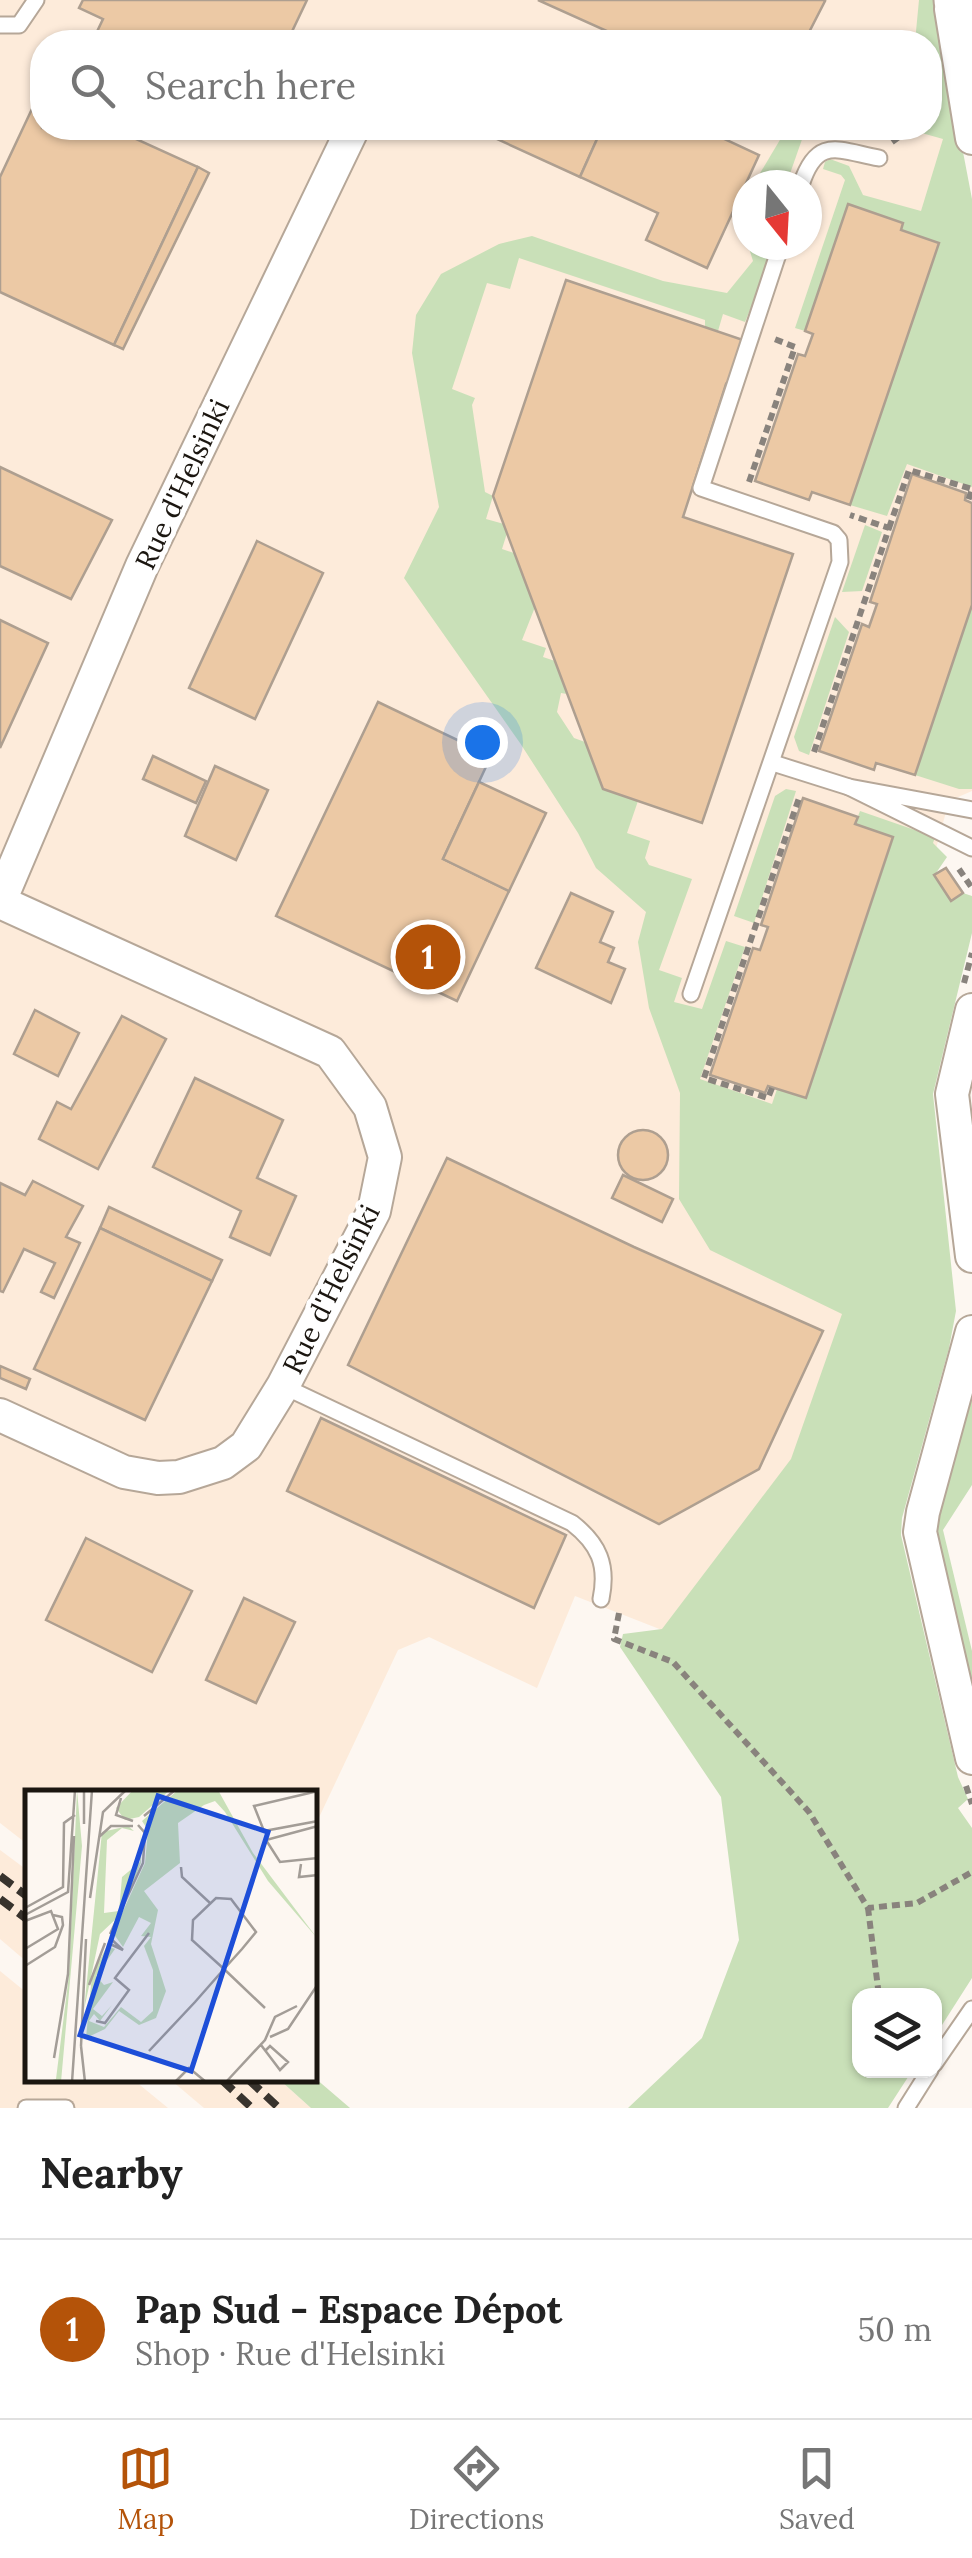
<!DOCTYPE html>
<html lang="en">
<head>
<meta charset="utf-8">
<style>
	body { margin:0; font-family:Lora,serif; background:#f6f6f6; color:#222 }
	.controls { position:absolute; right:30px; bottom:30px; display:grid; overflow:hidden; border-radius:20px; box-shadow:0 2px 8px #0004 }
	.controls button { width:90px; height:90px; display:grid; place-items:center; padding:0; border:0; border-bottom:2px solid #e0e0e0; background:#fff; color:#222; font:50px sans-serif }
	.compass { position:absolute; left:732px; top:170px; width:90px; height:90px; border-radius:50%; background:#fff; box-shadow:0 2px 8px #0004; rotate:162deg }
	.you { position:absolute; left:482px; top:742px; width:35px; height:35px; margin:-25px; border:8px solid #fff; border-radius:50%; background:#1a73e8; box-shadow:0 0 0 15px #1a73e833 }
	.badge { display:grid; place-items:center; width:65px; height:65px; border-radius:50%; background:#b45309; color:#fff; font-size:32px; font-weight:700 }
	.pin { position:absolute; translate:-50% -50%; border:5px solid #fff; box-shadow:0 2px 10px #0006 }
	.list { margin:0; padding:0; list-style:none }
	h2 { display:flex; justify-content:space-between; align-items:center; height:130px; margin:0; padding:0 40px; font-size:42px }
	h2 small { font-size:32px; font-weight:400; color:#767676 }
	.list li { display:grid; grid-template-columns:65px 1fr auto; gap:30px; align-items:center; box-sizing:border-box; height:180px; padding:0 40px; border-top:2px solid #e0e0e0 }
	.list b { display:block; font-size:38px; white-space:nowrap }
	.list p { margin:0; font-size:32px; white-space:nowrap; color:#767676 }
	.list em { font-size:32px; font-style:normal; color:#767676 }
	.icon { flex:none; width:55px; height:55px; fill:none; stroke:currentColor; stroke-width:2; stroke-linecap:round; stroke-linejoin:round }
	.map { position:relative; flex:none; width:972px; height:2108px; overflow:hidden }
	.search { position:absolute; background:#fff; box-shadow:0 2px 8px #0004; left:30px; right:30px; top:30px; height:110px; display:flex; align-items:center; gap:25px; box-sizing:border-box; padding:0 35px; border-radius:40px; color:#767676; font-size:38px }
	.sheet { height:310px; background:#fff }
	nav { display:flex; justify-content:space-around; align-items:center; box-sizing:border-box; height:140px; border-top:2px solid #e0e0e0; background:#fff; font-size:28px; color:#767676 }
	nav a { display:grid; justify-items:center; gap:5px }
	nav .on { color:#b45309 }
	.map>svg:first-child { display:block }
</style>
</head>
<body>
<div class="map">
<svg width="972" height="2108" viewBox="0 0 972 2108">
	<rect width="100%" height="100%" fill="#fdf7f1"/>
	<g fill="#fdebda" fill-rule="evenodd">
		<path d="M0,0H927L972,209V791L949,801L932,863L954,914L815,1470L662,1630L575,1596L537,1688L429,1637L398,1650L315,1826V1793H28L27,1844L0,1823ZM42,42H930V128H42ZM747,185H807V245H747Z"/>
		<path d="M0,1850L27,1870V1962L0,1939Z"/>
		<path d="M0,1971L27,1993L28,2080L135,2081L168,2108H0Z"/>
		<path d="M172,2081H281L311,2108H204Z"/>
	</g>
	<g fill="#c9e0b8">
		<path d="M919,0H934L972,199V487L907,464L887,516L850,505L938,243L901,230L902,222L848,205L805,331L795,328L845,180L841,175L823,169L825,162L830,159L849,166L863,195L921,211L943,139L904,128H930V42H915Z"/>
		<path d="M787,128H806L786,185H753Z"/>
		<path d="M532,236L663,281L727,293L753,261L748,245H768L769,263L745,322L723,314L718,331L705,327V320L519,258L510,289L487,283L452,389L475,398L472,405L485,492L493,496L486,519L504,524L507,533L502,549L514,553L535,607L522,640L546,648L543,657L555,661L567,694L561,693L557,712L574,738L585,742L603,789L638,801L627,833L650,841L645,858L649,865L692,879L659,970L682,978L674,1002L702,1009L726,941L745,947L700,1079L772,1104L777,1089L807,1097L893,837L855,824L860,811L935,837L933,843L947,857L934,876L951,901L963,893L972,896V933L933,1094L956,1311L949,1348L902,1518L901,1535L958,1777L968,1799L958,1808L972,1828V1978L935,2036L934,1996H860V2070L912,2071L888,2108H628L702,2038L739,1940L721,1797L620,1647L623,1634L662,1629L791,1459L842,1314L710,1250L679,1199L680,1093L649,1008L638,942L646,912L596,868L578,833L520,743L404,578L439,507L412,353L416,315L441,274L499,244Z"/>
		<path d="M865,525L882,532L862,591L842,592Z"/>
		<path d="M972,605V789H959L915,775Z"/>
		<path d="M835,617L849,632L809,755L799,751L794,737Z"/>
		<path d="M786,789L796,791L754,923L734,916L775,796Z"/>
		<path d="M972,1386V1485L943,1530L972,1651V1706L933,1533Z"/>
		<path d="M315,2078L350,2108H311L281,2081L315,2080Z"/>
	</g>
	<g fill="#ecc9a5" stroke="#ae9f90" stroke-width="2.5">
		<path d="M83,0H307L287,42H98L93,40L103,19L79,8Z"/>
		<path d="M538,0H823L825,1L804,42H631Z"/>
		<path d="M39,94L42,95V128H112L198,167L114,345L0,292V177Z"/>
		<path d="M473,128H602L580,177Z"/>
		<path d="M602,128H701L759,155L707,268L646,240L658,213L580,177Z"/>
		<path d="M198,167L209,173L123,349L114,345Z"/>
		<path d="M848,204L903,223L901,230L939,243L850,505L812,492L809,500L755,481L798,354L805,356L813,334L805,331Z"/>
		<path d="M566,280L743,340L728,385L726,384L683,517L793,554L702,823L603,789L493,496Z"/>
		<path d="M0,467L112,520L71,599L0,566Z"/>
		<path d="M912,474L966,493L965,500L972,503V605L915,775L876,763L874,770L819,751L862,624L869,627L877,604L870,602Z"/>
		<path d="M257,541L323,573L255,719L189,688Z"/>
		<path d="M0,620L48,643L0,748Z"/>
		<path d="M378,702L491,756L443,859L509,891L457,1001L276,916Z"/>
		<path d="M153,756L206,781L196,803L143,779Z"/>
		<path d="M215,766L268,790L236,860L185,836Z"/>
		<path d="M479,782L546,813L509,891L443,859Z"/>
		<path d="M803,798L858,817L855,824L893,837L806,1098L768,1086L765,1093L710,1075L753,948L760,950L768,927L761,925Z"/>
		<path d="M946,868L963,893L951,901L934,875Z"/>
		<path d="M571,893L613,912L600,942L614,948L608,962L625,969L611,1003L536,968Z"/>
		<path d="M35,1010L79,1033L58,1076L14,1054Z"/>
		<path d="M122,1016L166,1039L98,1169L39,1139L57,1102L71,1109Z"/>
		<path d="M195,1078L283,1120L257,1178L296,1196L270,1255L230,1237L241,1211L153,1167Z"/>
		<circle cx="643" cy="1155" r="25"/>
		<path d="M447,1158L634,1247L823,1331L759,1469L659,1524L348,1365Z"/>
		<path d="M623,1175L673,1199L662,1222L612,1198Z"/>
		<path d="M33,1181L83,1206L66,1237L80,1243L54,1298L41,1292L55,1263L24,1249L3,1292L0,1291V1183L25,1195Z"/>
		<path d="M109,1207L222,1260L212,1281L100,1228Z"/>
		<path d="M100,1228L212,1281L145,1420L34,1369Z"/>
		<path d="M0,1366L30,1379L26,1389L0,1378Z"/>
		<path d="M321,1418L566,1535L534,1608L287,1491Z"/>
		<path d="M86,1538L192,1591L152,1672L46,1620Z"/>
		<path d="M244,1598L295,1622L256,1703L206,1680Z"/>
	</g>
	<g fill="none" stroke-linecap="round" stroke-linejoin="round">
		<g stroke="#b6a798" stroke-width="19">
			<g id="service">
				<path d="M0,25H19L36,0"/>
				<path d="M801,185C817,136 837,150 879,158"/>
				<path d="M773,763L849,787"/>
				<path d="M972,810L849,787L972,848"/>
				<path d="M691,994L840,562L839,540L833,533L701,488L781,245"/>
				<path d="M283,1386L572,1523C599,1544 608,1565 601,1599"/>
				<path d="M934,2064L972,2009"/>
				<path d="M26,2108H66"/>
				<path d="M906,2108L930,2070"/>
			</g>
		</g>
		<g stroke="#b6a798" stroke-width="36">
			<g id="minor">
				<path d="M951,9L972,138"/>
				<path d="M0,901L142,566L353,128"/>
				<path d="M0,902L330,1052L370,1107L385,1157L374,1211L283,1386L246,1446L223,1463L179,1477L158,1478L124,1472L0,1415"/>
				<path d="M972,1010L952,1094L972,1256"/>
				<path d="M972,1332L923,1512L920,1532L972,1758"/>
			</g>
		</g>
		<g stroke="#b6a798" stroke-width="59">
			<path id="trunk" d="M962,0L972,30"/>
		</g>
		<g stroke="#89837d" stroke-width="6" stroke-dasharray="8 5" stroke-linecap="butt">
			<path d="M892,142L911,128"/>
			<path d="M749,482L795,347L772,338"/>
			<path d="M889,528L909,470L972,489L968,501"/>
			<path d="M814,752L889,528L850,515"/>
			<path d="M959,869L972,888"/>
			<path d="M964,983L972,953"/>
			<path d="M772,1088L768,1098L704,1078L800,795"/>
			<path d="M619,1613L614,1639L673,1662L809,1812L868,1908L917,1903L972,1872"/>
			<path d="M966,1786L972,1804"/>
			<path d="M868,1908L879,1996"/>
		</g>
		<use href="#service" stroke="#fff" stroke-width="15"/>
		<use href="#minor" stroke="#fff" stroke-width="32"/>
		<use href="#trunk" stroke="#fff" stroke-width="55"/>
		<g stroke="#38332d" stroke-width="8" stroke-dasharray="15 8" stroke-linecap="butt">
			<path d="M0,1876L28,1897"/>
			<path d="M0,1899L28,1920"/>
			<path d="M222,2080L252,2108"/>
			<path d="M249,2080L279,2108"/>
		</g>
	</g>
	<g text-anchor="middle" stroke-width="10" stroke-linejoin="round" paint-order="stroke">
		<g font-size="28" fill="#1b1610" stroke="#fff">
			<text transform="translate(182 484) rotate(-65)" y="10">Rue d'Helsinki</text>
			<text transform="translate(331 1289) rotate(-64)" y="10">Rue d'Helsinki</text>
		</g>
	</g>
	<g transform="translate(25 1790)">
		<rect width="292" height="292" fill="#fdf7f1"/>
		<path d="M52,0L57,56L36,292H21L31,289L44,185ZM108,0H145L114,27L100,30L91,18ZM153,0H193L228,63L292,148L243,91L200,22L190,11L179,15L153,33L155,73L119,101L133,120L126,154L141,201L131,228L114,235L94,221L80,239L61,248L67,185L82,156L90,159L71,186L79,195L88,192L68,219L77,226L87,215L75,231L69,224L64,231L79,237L96,217L116,232L128,221V180L119,156L126,147L116,146L126,133L114,127L98,157L88,143L120,73L123,40L117,31ZM103,36L109,41L97,38L82,50L79,123L94,121L97,87L115,72L116,40V73L94,126L75,144L59,220L77,42Z" fill="#c9e0b8"/>
		<path fill="none" stroke="#a39d97" stroke-width="2.5" d="M293,1L229,16L239,41L293,31M96,8L91,25L108,31M119,26L150,0M59,34V0M293,36L241,50L255,72L293,68M74,47L86,36H108M276,74L274,87L293,85M156,77L157,87L185,113M65,108L78,22L101,0M0,118L38,97L39,33L50,25M0,125L43,102L50,0M0,131L26,121L33,139L0,159M85,144L118,73L120,43L113,35M83,153L98,160L86,149M0,176L30,157L38,135L37,127L28,125M64,195L80,153M71,231L80,233L104,200L90,188L124,143M245,247L263,239L293,194M236,255L255,280L263,272L245,256L241,260M56,256L60,292M56,256L61,149M124,261L170,212L199,179L217,159L231,142L206,109L191,108L168,130L167,150L199,179L240,218M29,268L43,184L49,46M47,292L67,0M150,292L164,278L181,292M201,292L240,250L250,227L272,216"/>
		<path fill="#1d4ed8" fill-opacity="0.15" stroke="#1d4ed8" stroke-width="5" d="M133,6L243,42L166,281L55,245Z"/>
		<rect width="292" height="292" fill="none" stroke="#1b1610" stroke-width="5"/>
	</g>
</svg>
<div class="controls">
<button><svg class="icon" aria-label="layers" viewBox="0 0 24 24"><path d="M12 4l9 5-9 5-9-5zM3 14l9 5 9-5"/></svg></button>
</div>
<svg class="compass" viewBox="-18 -18 36 36"><path d="M0-13l5 13h-10z" fill="#e53935"/><path d="M0 13l5-13h-10z" fill="#767676"/></svg>
<div class="you"></div>
<div class="pin badge" style="left:428px;top:957px">1</div>
<div class="search"><svg class="icon" aria-label="search" viewBox="0 0 24 24"><circle cx="10" cy="10" r="6"/><path d="M15 15l6 6"/></svg>Search here</div>
</div>
<section class="sheet">
<h2>Nearby<small></small></h2>
<ul class="list">
<li><span class="badge">1</span><div><b>Pap Sud - Espace Dépot</b><p>Shop · Rue d'Helsinki</p></div><em>50 m</em></li>
</ul>
</section>
<nav>
<a class="on"><svg class="icon" aria-label="map" viewBox="0 0 24 24"><path d="M3 6l6-2 6 2 6-2v14l-6 2-6-2-6 2zM9 4v14M15 6v14"/></svg>Map</a>
<a><svg class="icon" aria-label="directions" viewBox="0 0 24 24"><path d="M12 3l9 9-9 9-9-9zM9 14v-3h6M13 9l2 2-2 2"/></svg>Directions</a>
<a><svg class="icon" aria-label="saved" viewBox="0 0 24 24"><path d="M7 4h10v16l-5-4-5 4z"/></svg>Saved</a>
</nav>
</body>
</html>
